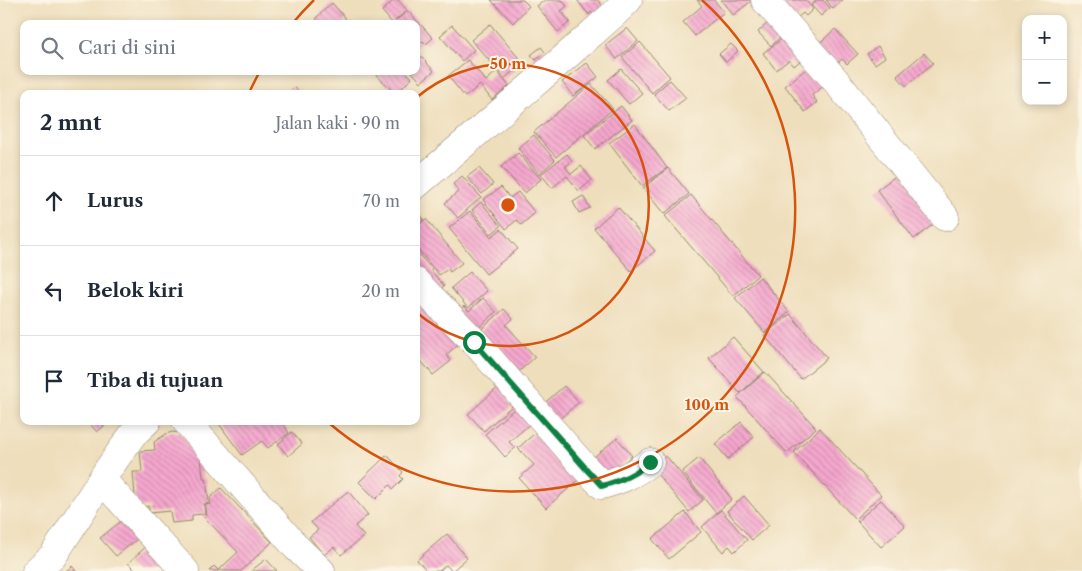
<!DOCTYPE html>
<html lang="id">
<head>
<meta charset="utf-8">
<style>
	body { margin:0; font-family:"Libre Caslon Text",serif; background:#f2f2f3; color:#1f2937 }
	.controls { position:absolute; right:15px; top:15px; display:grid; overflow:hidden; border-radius:10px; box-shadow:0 2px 8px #0003 }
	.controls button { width:45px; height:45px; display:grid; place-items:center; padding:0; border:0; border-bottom:1px solid #e0e1e3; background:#fff; color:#1f2937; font:25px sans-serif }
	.stop { position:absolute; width:15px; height:15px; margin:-11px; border:4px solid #0b8043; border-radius:50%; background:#fff }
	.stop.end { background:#0b8043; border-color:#fff; box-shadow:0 1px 5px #0008 }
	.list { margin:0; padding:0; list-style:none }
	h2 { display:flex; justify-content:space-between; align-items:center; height:65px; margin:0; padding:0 20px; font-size:21px }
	h2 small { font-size:16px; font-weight:400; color:#747a83 }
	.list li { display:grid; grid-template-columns:32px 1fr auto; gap:15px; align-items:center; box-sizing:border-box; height:90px; padding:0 20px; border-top:1px solid #e0e1e3 }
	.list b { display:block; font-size:19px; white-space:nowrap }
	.list em { font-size:16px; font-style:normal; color:#747a83 }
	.icon { flex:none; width:28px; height:28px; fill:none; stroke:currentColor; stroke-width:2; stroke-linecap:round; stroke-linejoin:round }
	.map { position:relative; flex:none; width:1082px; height:571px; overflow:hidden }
	.search { position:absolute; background:#fff; box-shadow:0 2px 8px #0003; left:20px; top:20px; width:400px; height:55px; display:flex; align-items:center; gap:12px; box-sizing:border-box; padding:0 18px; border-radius:10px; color:#747a83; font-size:19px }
	.panel { position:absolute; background:#fff; box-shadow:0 2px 8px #0003; left:20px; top:90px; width:400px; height:335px; border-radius:10px }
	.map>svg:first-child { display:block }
</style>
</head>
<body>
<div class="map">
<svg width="1082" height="571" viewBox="0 0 1082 571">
	<defs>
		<pattern id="building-back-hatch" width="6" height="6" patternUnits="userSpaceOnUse" patternTransform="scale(1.25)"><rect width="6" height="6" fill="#f6a8cf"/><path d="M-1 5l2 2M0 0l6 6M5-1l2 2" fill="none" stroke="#c889a7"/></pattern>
	</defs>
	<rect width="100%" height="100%" fill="#fcf5e5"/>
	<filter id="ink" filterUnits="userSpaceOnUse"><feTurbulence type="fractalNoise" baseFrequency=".02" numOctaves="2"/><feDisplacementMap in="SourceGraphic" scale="10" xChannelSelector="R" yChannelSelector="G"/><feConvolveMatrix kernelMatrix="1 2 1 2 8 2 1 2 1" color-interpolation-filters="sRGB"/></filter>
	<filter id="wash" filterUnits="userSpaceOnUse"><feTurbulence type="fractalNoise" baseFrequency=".0096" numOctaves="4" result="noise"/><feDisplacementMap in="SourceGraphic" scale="20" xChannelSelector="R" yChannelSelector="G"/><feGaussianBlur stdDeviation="1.12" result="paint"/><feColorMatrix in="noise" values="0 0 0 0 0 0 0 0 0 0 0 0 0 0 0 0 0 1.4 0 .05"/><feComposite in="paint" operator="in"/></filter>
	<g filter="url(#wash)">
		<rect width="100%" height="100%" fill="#eedebc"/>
		<g id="blocks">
			<g fill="url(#building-back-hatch)">
				<path d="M394,0H398L407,10L395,21L408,11L433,38L426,44L423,41L416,46V24H393L382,11Z"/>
				<path d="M491,0H523L529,6L513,23Z"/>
				<path d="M545,0H562L567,6L561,11L570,22L558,32L537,6Z"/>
				<path d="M577,0H598L605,9L595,17L591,12L589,15Z"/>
				<path d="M697,0H714L724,12L695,36L683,22L702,6Z"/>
				<path d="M721,0H753L733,15Z"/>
				<path d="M785,0H805L813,9L806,16L803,13L791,23L777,8Z"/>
				<path d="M818,0H823L830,8L821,16L811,5Z"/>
				<path d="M826,0H843L833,9Z"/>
				<path d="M332,3L346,19L343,21L345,24H320L316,18Z"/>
				<path d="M773,18L786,32L771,46L758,32Z"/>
				<path d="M490,24L523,63L505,78L471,40Z"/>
				<path d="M452,25L474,50L462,61L440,36Z"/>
				<path d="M627,28L638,41L617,59L605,45Z"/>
				<path d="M835,29L858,54L847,64L842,59L830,70L812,50Z"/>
				<path d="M790,33L807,55L794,66L789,60L776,70L763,53Z"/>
				<path d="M640,42L670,77L652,93L622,57Z"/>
				<path d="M731,44L738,51L726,62L719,54Z"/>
				<path d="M878,46L885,57L875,64L867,54Z"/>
				<path d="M541,47L545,52L536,60L531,55Z"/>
				<path d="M416,51L434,71L421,82L411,71H416Z"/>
				<path d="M924,53L933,63L906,86L897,76Z"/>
				<path d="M468,60L486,81L497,71L509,86L492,100L480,85L465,97L448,76Z"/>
				<path d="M587,63L598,77L573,96L562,82Z"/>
				<path d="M811,65L826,84L812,95L817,102L805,112L785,86Z"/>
				<path d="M621,69L642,93L629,104L608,80Z"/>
				<path d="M372,71H405L412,78L396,94Z"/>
				<path d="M670,80L686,98L669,111L654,94Z"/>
				<path d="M591,84L613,109L556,157L534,132Z"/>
				<path d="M294,87L302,94H288Z"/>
				<path d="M621,106L632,120L595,149L584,135Z"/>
				<path d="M635,124L667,168L642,186L609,143Z"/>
				<path d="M534,135L555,160L539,174L518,148Z"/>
				<path d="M518,153L541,179L525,193L501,167Z"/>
				<path d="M567,154L572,161L565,167L571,174L581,166L592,180L579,191L567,176L552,188L541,174Z"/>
				<path d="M479,168L493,184L482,194L467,177Z"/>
				<path d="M668,168L689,194L664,214L643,188Z"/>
				<path d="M902,171L939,220L914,239L877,190Z"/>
				<path d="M462,176L481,197L458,218L445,203L459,191L453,184Z"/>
				<path d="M501,187L510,198L518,192L535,213L521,225L517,220L506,229L483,200Z"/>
				<path d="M691,195L758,275L733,296L665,216Z"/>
				<path d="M583,196L590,208L579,213L573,202Z"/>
				<path d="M481,202L501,226L491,234L472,210Z"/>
				<path d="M618,207L655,251L631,271L594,228Z"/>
				<path d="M416,211L424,219L416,226Z"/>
				<path d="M470,211L491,237L501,229L518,249L486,274L449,228Z"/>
				<path d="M426,219L462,263L450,272L448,269L439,275L416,247V227Z"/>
				<path d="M416,251L432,269L431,270L444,286L433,296L416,278Z"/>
				<path d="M470,272L487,291L468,308L451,288Z"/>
				<path d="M760,277L789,312L765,333L735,298Z"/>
				<path d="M483,298L496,312L471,335L453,316L464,306L469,311Z"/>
				<path d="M431,300L464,339L446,355L451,361L433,375L416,355V313Z"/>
				<path d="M504,309L513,319L506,325L535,357L511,379L473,337Z"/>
				<path d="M790,314L827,358L801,379L764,335Z"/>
				<path d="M733,337L764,372L740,393L709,358Z"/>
				<path d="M765,372L816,428L787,453L737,397Z"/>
				<path d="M502,384L512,395L507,400L512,406L484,431L468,414Z"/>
				<path d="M564,386L579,402L555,423L540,407Z"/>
				<path d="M520,404L531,423L509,442L515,448L505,457L485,434Z"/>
				<path d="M87,421H110L97,432Z"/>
				<path d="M217,421H281L289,433L268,448L262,441L242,455Z"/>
				<path d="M741,422L754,437L728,459L715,444Z"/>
				<path d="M541,428L584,475L546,508L519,478L534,465L518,448Z"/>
				<path d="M820,428L881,495L855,519L794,452Z"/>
				<path d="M172,432L179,433L186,439L190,447L200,446L203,478H206L209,503L204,504L205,514L192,515V521L172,523L170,511L149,513V506L136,508L133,472H142L140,451L155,450L154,442L166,434Z"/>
				<path d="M292,432L302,444L288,456L278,444Z"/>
				<path d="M617,438L632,456L603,479L589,461Z"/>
				<path d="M387,455L403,472L400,476L403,479L393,489L390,485L376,499L359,482Z"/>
				<path d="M666,456L703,500L689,512L652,468Z"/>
				<path d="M699,458L732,499L716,513L682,472Z"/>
				<path d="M221,488L272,542L241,571H222L220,569L238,552L204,517L207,514L205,505L211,504L210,498Z"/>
				<path d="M348,491L368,515L355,526L364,536L341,555L334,547L324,555L309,537L318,530L311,522Z"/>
				<path d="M744,496L769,525L752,540L727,511Z"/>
				<path d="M881,500L905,526L881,547L857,521Z"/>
				<path d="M721,510L747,540L734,552L729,546L723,552L702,527Z"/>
				<path d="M685,512L701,532L669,559L652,539Z"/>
				<path d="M126,517L141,536L116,556L100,538Z"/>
				<path d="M447,534L467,558L452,571L446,565L439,571H427L417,560Z"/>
				<path d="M150,543L175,571H136L128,563Z"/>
				<path d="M266,559L277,571H251Z"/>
				<path d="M72,566L76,571H66Z"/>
				<path d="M214,566L219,571H209Z"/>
			</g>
		</g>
	</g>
	<g filter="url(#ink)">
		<use href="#blocks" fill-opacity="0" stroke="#94846d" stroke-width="1"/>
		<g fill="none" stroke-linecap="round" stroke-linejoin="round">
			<g stroke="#94846d" stroke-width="29">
				<g id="minor">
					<path d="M765,0L836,81L945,217"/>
					<path d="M416,185L564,58L615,13L628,0"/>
					<path d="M416,282L474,341L588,471L602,485C621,480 634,474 650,462"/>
					<path d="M186,421L297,548L321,571"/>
					<path d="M102,480L185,571"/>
					<path d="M36,571L53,556L107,471L133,434L147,421"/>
				</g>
			</g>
			<use href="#minor" stroke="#fff" stroke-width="28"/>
		</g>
	</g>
	<g fill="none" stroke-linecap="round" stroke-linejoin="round" filter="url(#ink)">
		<path stroke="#0b8043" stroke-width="6" d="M474,342L588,471L602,486C622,480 634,475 650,462"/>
	</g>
	<g fill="none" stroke="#d7540e" stroke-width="2.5">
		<path d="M416 98A141 141 0 1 1 416 312"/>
		<path d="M249 93A282 282 0 0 1 259 73M292 24A282 282 0 0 1 314 0M702 0A282 282 0 0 1 329 423"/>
	</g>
	<circle cx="508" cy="205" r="8" fill="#d7540e" stroke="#fcf5e5" stroke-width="2.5"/>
	<g font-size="15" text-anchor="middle" font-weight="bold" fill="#d7540e" stroke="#fcf5e5" stroke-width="4" stroke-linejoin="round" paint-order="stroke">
		<text x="508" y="69">50 m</text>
		<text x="707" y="410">100 m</text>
	</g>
</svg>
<div class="controls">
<button>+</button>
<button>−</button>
</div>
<div class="stop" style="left:474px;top:342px"></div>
<div class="stop end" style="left:650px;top:462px"></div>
<div class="search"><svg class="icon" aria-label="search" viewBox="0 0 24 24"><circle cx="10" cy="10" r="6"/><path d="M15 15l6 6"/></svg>Cari di sini</div>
<section class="panel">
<h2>2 mnt<small>Jalan kaki · 90 m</small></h2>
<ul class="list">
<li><svg class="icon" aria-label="ahead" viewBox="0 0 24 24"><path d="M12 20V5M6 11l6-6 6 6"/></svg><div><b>Lurus</b></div><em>70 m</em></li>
<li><svg class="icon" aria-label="left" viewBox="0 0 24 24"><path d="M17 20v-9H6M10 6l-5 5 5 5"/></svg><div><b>Belok kiri</b></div><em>20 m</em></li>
<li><svg class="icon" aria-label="arrive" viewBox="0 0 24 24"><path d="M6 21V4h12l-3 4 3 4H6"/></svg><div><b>Tiba di tujuan</b></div></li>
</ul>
</section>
</div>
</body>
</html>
